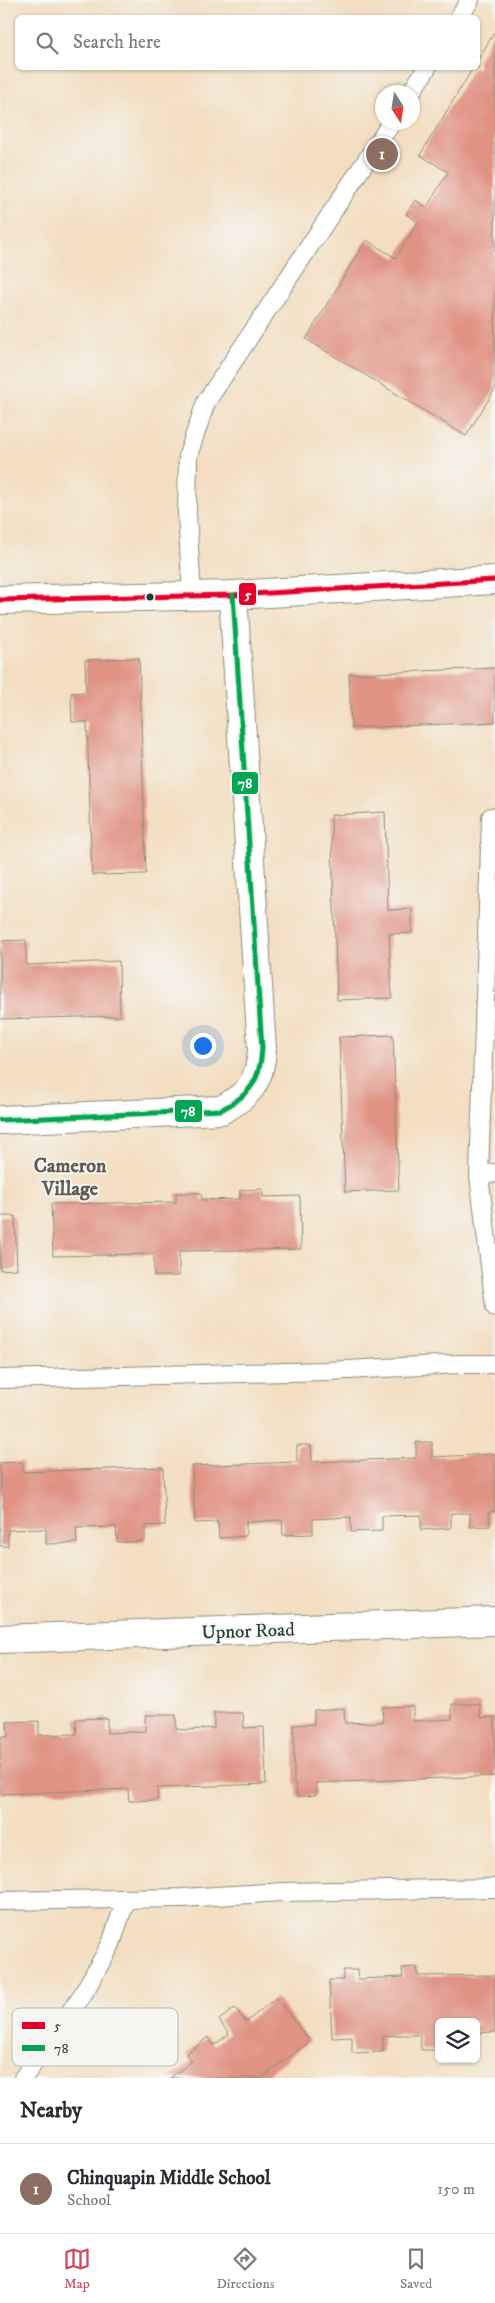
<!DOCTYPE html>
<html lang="en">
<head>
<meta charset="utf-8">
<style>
	body { margin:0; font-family:"IM FELL DW Pica",serif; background:#f7f7f7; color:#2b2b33 }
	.controls { position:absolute; right:15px; bottom:15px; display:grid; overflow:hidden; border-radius:8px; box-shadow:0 1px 4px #0004 }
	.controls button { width:45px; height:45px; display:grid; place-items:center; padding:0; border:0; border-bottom:1px solid #e1e1e2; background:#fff; color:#2b2b33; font:25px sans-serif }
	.compass { position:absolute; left:375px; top:85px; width:45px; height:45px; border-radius:50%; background:#fff; box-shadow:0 1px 4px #0004; rotate:168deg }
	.you { position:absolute; left:202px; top:1045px; width:18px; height:18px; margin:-12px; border:4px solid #fff; border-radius:50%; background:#1a73e8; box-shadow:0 0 0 8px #1a73e833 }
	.badge { display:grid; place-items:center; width:32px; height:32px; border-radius:50%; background:#d1495b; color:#fff; font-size:16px; font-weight:700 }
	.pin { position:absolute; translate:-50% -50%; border:2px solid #fff; box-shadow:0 1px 5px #0006 }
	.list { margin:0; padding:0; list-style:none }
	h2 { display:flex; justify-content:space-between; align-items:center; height:65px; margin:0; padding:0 20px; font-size:21px }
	h2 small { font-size:16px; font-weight:400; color:#7c7c81 }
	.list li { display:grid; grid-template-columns:32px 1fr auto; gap:15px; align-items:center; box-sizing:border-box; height:90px; padding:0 20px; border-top:1px solid #e1e1e2 }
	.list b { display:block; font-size:19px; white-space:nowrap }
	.list p { margin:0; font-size:16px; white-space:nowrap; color:#7c7c81 }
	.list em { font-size:16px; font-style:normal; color:#7c7c81 }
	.icon { flex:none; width:28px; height:28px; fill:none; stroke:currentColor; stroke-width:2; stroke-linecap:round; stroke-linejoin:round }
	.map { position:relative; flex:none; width:495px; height:2078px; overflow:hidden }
	.search { position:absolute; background:#fff; box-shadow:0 1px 4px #0004; left:15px; right:15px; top:15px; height:55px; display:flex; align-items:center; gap:12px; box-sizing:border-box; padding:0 18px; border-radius:8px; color:#7c7c81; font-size:19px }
	.sheet { height:155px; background:#fff }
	nav { display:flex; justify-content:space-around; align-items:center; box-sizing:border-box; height:70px; border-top:1px solid #e1e1e2; background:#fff; font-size:14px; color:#7c7c81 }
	nav a { display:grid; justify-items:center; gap:2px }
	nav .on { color:#d1495b }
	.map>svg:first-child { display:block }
</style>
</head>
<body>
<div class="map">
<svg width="495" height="2078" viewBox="0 0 495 2078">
	<rect width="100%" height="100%" fill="#f6f6f2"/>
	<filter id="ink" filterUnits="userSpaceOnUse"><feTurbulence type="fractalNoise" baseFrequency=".02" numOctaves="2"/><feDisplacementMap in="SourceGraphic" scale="10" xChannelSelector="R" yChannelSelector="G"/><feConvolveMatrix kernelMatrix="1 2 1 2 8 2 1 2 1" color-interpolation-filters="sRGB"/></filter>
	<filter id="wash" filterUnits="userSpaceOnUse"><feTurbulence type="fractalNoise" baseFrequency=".0096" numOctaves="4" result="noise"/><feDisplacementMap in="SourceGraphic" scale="20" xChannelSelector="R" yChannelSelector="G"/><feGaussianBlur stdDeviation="1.12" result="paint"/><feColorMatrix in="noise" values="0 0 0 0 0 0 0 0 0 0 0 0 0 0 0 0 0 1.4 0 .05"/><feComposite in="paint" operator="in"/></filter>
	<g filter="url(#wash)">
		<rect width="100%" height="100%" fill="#f3dec1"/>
		<g id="blocks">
			<g fill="#e09383">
				<path d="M495,31V389L466,436L306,339L366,240L396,258L418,222L406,214L415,200L427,207L448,172L420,155L473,68H478V60Z"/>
				<path d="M139,658L146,874L92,875L87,722H72L71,693L86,692L85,660Z"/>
				<path d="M495,668V722L351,728L349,674Z"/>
				<path d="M385,812L388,910L412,909V933L389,934L392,998L337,1000L331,815Z"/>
				<path d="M26,940V965L119,961L120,1016L0,1019V941Z"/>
				<path d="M393,1035L399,1190L345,1192L339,1037Z"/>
				<path d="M263,1189V1197L300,1196L301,1249L179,1251V1276H154V1254L53,1256L51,1204L176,1202V1193H201L202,1200L240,1199V1190Z"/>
				<path d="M0,1216H15L17,1269L0,1270Z"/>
				<path d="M416,1442H432V1457L495,1454V1511L489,1512L490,1526L470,1527V1513H451V1528L437,1529L421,1530V1515L382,1516V1531L351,1532V1517L313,1519V1534L283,1535L282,1520L246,1522V1536L219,1538L218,1522L195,1523L192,1466L297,1462V1445H311L312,1462L416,1458Z"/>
				<path d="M22,1462L23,1472L163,1467L165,1525L145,1526V1541L131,1542H117L116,1527L76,1528L77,1543L46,1544V1529L8,1530V1546H0V1463Z"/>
				<path d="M452,1704H480L481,1718L495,1717V1776L316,1783V1795L297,1797L296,1784H294V1725L314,1724V1710L344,1708L345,1723L383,1722L382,1707L413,1706V1721L452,1719Z"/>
				<path d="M214,1713H243L244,1728L264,1727L266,1784L157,1788L158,1800L129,1801L128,1789L0,1794V1737H8L7,1722L39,1721V1735L77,1734L76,1719L107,1718V1733L145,1731V1715H176V1729L188,1730L214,1728Z"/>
				<path d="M417,1967L418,1976L495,1975V2032L476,2033V2022H439V2050H421L420,2035H401L383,2036V2052L352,2053V2037L332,2038L329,1980H343V1970H357L358,1979L403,1977L402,1968Z"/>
				<path d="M276,1998L310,2041L262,2078H170L192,2061L186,2054L208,2037L214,2045L229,2034L219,2020L235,2008L246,2022Z"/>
			</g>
		</g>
	</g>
	<g filter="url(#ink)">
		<use href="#blocks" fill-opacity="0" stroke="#898e7a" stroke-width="1"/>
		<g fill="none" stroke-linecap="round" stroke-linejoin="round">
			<g stroke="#898e7a" stroke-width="20">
				<g id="lane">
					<path d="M459,18L470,0"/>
					<path d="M411,92L427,68"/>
					<path d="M192,596L187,514L188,455L206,402L392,122"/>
					<path d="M495,1173L479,1175L495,1307"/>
					<path d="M479,1175L491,817"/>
					<path d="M0,1379L328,1371L459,1364H495"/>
					<path d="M0,1901L181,1898L284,1892L495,1888"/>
					<path d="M23,2078L83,1994L111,1944L126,1899"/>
				</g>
			</g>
			<g stroke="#898e7a" stroke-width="30">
				<g id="street">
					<path d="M0,600L233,595L495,580"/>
					<path d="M0,1120L221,1110C250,1095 260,1081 262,1049L233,595"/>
					<path d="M0,1639L495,1621"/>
				</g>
			</g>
			<use href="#lane" stroke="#fff" stroke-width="18"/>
			<use href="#street" stroke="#fff" stroke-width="28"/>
			<g stroke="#f6f6f2" stroke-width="9">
				<path id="bus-1" d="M0,600L233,595L495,580"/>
			</g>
			<g stroke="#f6f6f2" stroke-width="9">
				<path id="bus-2" d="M0,1120L221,1110C250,1095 260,1081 262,1049L233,595"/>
			</g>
			<use href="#bus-1" stroke="#e4002b" stroke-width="5"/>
			<use href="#bus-2" stroke="#00a651" stroke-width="5"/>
		</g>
	</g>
	<circle fill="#1f3d34" stroke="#f6f6f2" stroke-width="2" cx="150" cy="597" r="4.5"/>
	<g text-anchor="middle" stroke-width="4" stroke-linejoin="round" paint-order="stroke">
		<g font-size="19" fill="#1f3d34" stroke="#f6f6f2">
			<text transform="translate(248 1630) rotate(-2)" y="7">Upnor Road</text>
		</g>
		<g font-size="20" font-weight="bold" fill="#635b50" stroke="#f6f6f2">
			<text x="70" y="1172">Cameron<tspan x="70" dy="23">Village</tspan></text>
		</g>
	</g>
	<rect x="12" y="2008" width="166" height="58" rx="8" fill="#f6f6f2" stroke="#b6beb9" stroke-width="1"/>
	<rect x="22" y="2022" width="23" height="7" fill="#e4002b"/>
	<rect x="22" y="2045" width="23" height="6" fill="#00a651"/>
	<g font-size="14" fill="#1f3d34">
		<text x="54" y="2030">5</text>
		<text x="54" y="2053">78</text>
	</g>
	<g stroke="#f6f6f2" stroke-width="2">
		<rect x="238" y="582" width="19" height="24" rx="5" fill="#e4002b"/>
		<rect x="231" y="771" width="28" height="24" rx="5" fill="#00a651"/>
		<rect x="174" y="1099" width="29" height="24" rx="5" fill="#00a651"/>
	</g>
	<g font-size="14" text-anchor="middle" font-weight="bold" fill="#fff">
		<text x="248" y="599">5</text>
		<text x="245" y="788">78</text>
		<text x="188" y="1116">78</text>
	</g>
</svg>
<div class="controls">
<button><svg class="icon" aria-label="layers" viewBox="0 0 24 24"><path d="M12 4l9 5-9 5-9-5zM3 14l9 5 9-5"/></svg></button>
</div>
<svg class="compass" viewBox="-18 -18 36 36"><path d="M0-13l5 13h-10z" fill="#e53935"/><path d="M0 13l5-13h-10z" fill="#7c7c81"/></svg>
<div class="you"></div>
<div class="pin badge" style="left:382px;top:154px;background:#8d6e63">1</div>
<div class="search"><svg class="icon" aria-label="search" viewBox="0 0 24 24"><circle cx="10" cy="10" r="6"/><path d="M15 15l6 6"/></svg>Search here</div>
</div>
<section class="sheet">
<h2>Nearby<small></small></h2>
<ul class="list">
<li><span class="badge" style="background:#8d6e63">1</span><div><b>Chinquapin Middle School</b><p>School</p></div><em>150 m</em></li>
</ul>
</section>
<nav>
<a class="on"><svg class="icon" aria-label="map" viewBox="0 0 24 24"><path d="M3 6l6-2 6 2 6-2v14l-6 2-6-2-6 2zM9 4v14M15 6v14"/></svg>Map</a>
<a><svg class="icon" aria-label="directions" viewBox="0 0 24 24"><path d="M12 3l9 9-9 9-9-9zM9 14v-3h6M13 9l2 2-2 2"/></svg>Directions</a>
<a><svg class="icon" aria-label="saved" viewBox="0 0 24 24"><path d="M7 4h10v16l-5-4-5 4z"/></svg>Saved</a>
</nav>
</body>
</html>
